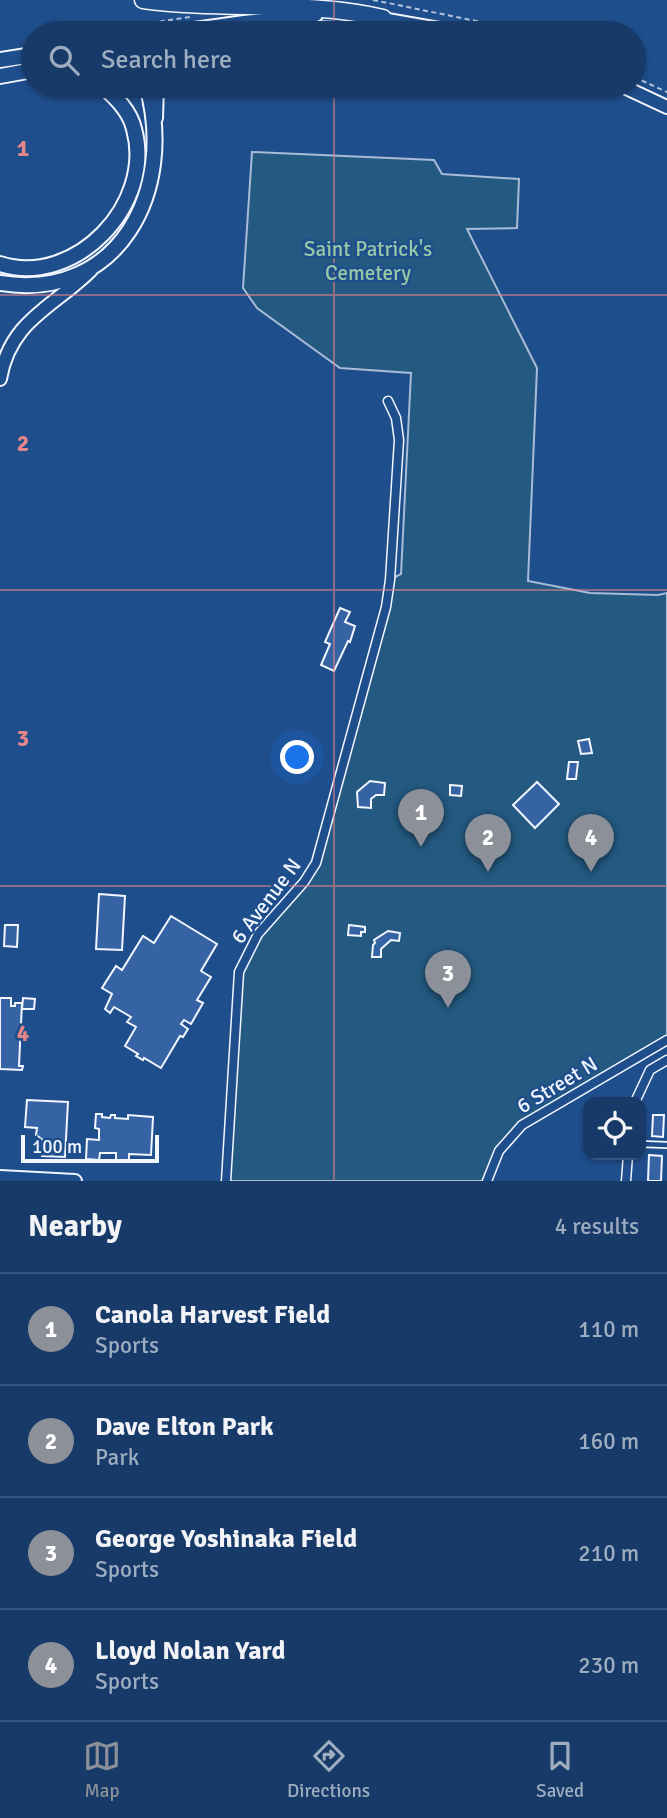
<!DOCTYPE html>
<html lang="en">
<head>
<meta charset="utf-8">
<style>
	body { margin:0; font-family:Signika,sans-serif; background:#244571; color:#f1f3f6 }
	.controls { position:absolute; right:21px; bottom:21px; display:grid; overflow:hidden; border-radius:14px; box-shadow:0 2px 5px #0004 }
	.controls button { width:63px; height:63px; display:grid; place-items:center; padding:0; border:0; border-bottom:2px solid #36547d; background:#173a69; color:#f1f3f6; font:35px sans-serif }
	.scale { position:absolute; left:21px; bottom:18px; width:138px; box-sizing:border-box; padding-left:7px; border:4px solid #f2f6ff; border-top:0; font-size:19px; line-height:24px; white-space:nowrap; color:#f2f6ff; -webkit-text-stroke:5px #1f4e8c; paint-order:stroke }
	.you { position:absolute; left:298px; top:758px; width:24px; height:24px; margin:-18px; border:5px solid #fff; border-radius:50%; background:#1a73e8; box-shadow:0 0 0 10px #1a73e833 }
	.badge { display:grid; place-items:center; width:46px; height:46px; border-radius:50%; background:#8c9099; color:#fff; font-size:23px; font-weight:700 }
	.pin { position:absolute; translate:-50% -58px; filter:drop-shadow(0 2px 4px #0008) }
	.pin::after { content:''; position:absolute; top:37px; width:24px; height:21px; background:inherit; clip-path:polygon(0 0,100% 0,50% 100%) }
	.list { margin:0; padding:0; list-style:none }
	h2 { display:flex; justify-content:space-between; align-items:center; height:91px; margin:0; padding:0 28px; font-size:30px }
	h2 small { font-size:23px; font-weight:400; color:#9eadc0 }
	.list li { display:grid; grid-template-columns:46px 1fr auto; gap:21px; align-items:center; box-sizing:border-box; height:112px; padding:0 28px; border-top:2px solid #36547d }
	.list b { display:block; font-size:26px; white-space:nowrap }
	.list p { margin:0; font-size:23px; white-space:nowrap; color:#9eadc0 }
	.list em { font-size:23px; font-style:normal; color:#9eadc0 }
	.icon { flex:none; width:38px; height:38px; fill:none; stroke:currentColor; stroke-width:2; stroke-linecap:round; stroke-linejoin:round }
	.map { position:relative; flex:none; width:667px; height:1181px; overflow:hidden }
	.search { position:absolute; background:#173a69; box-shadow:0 2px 5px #0004; left:21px; right:21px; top:21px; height:77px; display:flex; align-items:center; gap:18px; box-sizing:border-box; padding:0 24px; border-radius:38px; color:#9eadc0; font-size:26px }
	.sheet { height:539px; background:#173a69 }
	nav { display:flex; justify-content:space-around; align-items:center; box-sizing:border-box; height:98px; border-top:2px solid #36547d; background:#173a69; font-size:19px; color:#9eadc0 }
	nav a { display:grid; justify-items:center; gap:4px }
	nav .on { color:#8c9099 }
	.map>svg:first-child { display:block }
</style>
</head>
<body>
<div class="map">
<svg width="667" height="1181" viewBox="0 0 667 1181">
	<rect width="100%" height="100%" fill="#1f4e8c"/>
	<path fill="#245a82" stroke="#a8bbd7" stroke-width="2" d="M252,152L434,160L442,174L519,179L517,228L467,229L537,368L528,581L590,593L658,595L667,593V1040L522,1125L499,1151L487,1181H226L236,995L247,952L316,863L390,580L401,574L411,373L340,368L257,308L243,288Z"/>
	<g fill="#3563a3" stroke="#f2f6ff" stroke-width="2">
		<path d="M340,608L350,612L345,622L355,626L350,642L348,641L334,671L321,665L330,644L325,642Z"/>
		<path d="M589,739L592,753L581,754L578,741Z"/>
		<path d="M569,762H578L576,779H567Z"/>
		<path d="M370,781L385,783L384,795H376L371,799V808L358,807L357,792Z"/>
		<path d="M537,782L559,804L535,828L513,805Z"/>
		<path d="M450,785L462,786L461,796L450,795Z"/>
		<path d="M99,894L125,896L122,950L96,949Z"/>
		<path d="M171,916L217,944L201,971L211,977L197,1000L203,1003L191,1024L184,1020L181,1024L188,1029L183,1037L180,1036L161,1068L144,1058L143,1060L136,1056L138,1054L125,1046L136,1027L127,1022L131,1017L114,1007L110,1013L105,1009L112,994L102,988L116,966L122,970L143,936L154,943Z"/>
		<path d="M5,925H18L17,947L4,946Z"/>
		<path d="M349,925L365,927V932H361V936L348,935Z"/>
		<path d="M388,931L400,933L399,941L391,940L381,949V957H372L373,945L375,943L374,940Z"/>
		<path d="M0,998H11V1006H15V1003H22L19,1066H23L22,1070L0,1069Z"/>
		<path d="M23,998L35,999L34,1009H22Z"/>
		<path d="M27,1100L68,1102L65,1157L42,1156L43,1140L36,1135L37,1128L25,1127Z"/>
		<path d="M96,1114H102V1117L110,1118L111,1115H115V1118L128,1119V1115L153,1117L151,1155L129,1154V1161L116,1160V1153H100L99,1160L86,1159L87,1139L99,1140V1129L95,1128Z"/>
		<path d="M653,1115H664L663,1137L652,1136Z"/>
		<path d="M649,1155L662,1156L661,1181H648Z"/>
	</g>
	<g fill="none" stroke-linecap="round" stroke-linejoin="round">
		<g stroke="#f2f6ff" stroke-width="8">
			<path id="lane" d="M641,1144L667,1145"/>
		</g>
		<g stroke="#f2f6ff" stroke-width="11">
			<g id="street">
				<path d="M635,1102L650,1070L667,1060"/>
				<path d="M226,1181L239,972L258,934L304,882L316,863L386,607L390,580L399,440L396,418L388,401"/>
				<path d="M487,1181L499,1151L522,1125L667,1040"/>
				<path d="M626,1181L628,1155"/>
			</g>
		</g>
		<g stroke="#f2f6ff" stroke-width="16">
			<g id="secondary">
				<path d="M376,18L462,33"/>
				<path d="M166,33L244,22L316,15"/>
				<path d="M258,33L318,28L404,33"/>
				<path d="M622,86L667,107"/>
				<path d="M156,118L157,86"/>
				<path d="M0,379C10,320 54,307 91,270"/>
				<path d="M0,1177L75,1181"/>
			</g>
		</g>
		<g stroke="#f2f6ff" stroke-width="18">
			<g id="primary">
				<path d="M0,60L33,55"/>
				<path d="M0,76L33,70"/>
				<path d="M0,264C75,288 155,204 134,129C130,111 116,98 103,86"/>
				<path d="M0,283C120,302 176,189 147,86"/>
			</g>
		</g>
		<g stroke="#f2f6ff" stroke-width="19">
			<path id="highway" d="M143,0C222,11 306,0 383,18"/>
		</g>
		<g stroke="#b3c4dc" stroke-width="2" stroke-dasharray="5 3.5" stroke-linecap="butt">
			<path d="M373,0L486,23L518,33"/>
			<path d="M84,33L190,17"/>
			<path d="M634,77L667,92"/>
		</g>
		<use href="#lane" stroke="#1f4e8c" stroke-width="4.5"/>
		<use href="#street" stroke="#1f4e8c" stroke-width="8"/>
		<use href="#secondary" stroke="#1f4e8c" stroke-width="12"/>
		<use href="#primary" stroke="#1f4e8c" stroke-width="14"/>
		<use href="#highway" stroke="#1f4e8c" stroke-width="16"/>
	</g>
	<path fill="none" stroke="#e38589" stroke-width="2" stroke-opacity="0.55" d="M334,0V33M334,86V1181M0,295H667M0,590H667M0,886H667"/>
	<g text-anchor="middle" stroke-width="5" stroke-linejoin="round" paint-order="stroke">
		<g font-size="21" fill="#97c8a6" stroke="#1f4e8c">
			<text x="368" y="256">Saint Patrick's<tspan x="368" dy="24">Cemetery</tspan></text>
		</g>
		<g font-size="21" fill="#f2f6ff" stroke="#1f4e8c">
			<text transform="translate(266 901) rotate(-53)" y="7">6 Avenue N</text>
			<text transform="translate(557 1085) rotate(-31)" y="7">6 Street N</text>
		</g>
	</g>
	<g font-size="23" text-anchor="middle" font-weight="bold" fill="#e38589" stroke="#1f4e8c" stroke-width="5" stroke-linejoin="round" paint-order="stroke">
		<text x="23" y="156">1</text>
		<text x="23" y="451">2</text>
		<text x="23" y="746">3</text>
		<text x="23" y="1041">4</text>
	</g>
</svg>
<div class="controls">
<button><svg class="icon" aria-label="locate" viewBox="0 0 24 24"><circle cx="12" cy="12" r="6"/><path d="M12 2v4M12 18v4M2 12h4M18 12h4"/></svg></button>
</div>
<div class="scale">100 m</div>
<div class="you"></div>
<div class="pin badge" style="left:421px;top:847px">1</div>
<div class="pin badge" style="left:488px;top:872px">2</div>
<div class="pin badge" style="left:448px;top:1008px">3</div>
<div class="pin badge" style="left:591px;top:872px">4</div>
<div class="search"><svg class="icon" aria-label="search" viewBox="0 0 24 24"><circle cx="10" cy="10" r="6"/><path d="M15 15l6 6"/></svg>Search here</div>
</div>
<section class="sheet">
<h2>Nearby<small>4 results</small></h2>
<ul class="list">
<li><span class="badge">1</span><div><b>Canola Harvest Field</b><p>Sports</p></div><em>110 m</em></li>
<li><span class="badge">2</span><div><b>Dave Elton Park</b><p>Park</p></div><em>160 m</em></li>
<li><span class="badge">3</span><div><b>George Yoshinaka Field</b><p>Sports</p></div><em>210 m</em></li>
<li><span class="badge">4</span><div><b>Lloyd Nolan Yard</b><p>Sports</p></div><em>230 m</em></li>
</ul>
</section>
<nav>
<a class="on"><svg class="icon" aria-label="map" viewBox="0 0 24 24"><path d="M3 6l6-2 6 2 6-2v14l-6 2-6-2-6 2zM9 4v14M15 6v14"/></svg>Map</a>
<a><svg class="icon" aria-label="directions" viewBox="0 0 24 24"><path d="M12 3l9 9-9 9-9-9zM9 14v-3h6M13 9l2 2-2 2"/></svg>Directions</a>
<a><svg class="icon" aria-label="saved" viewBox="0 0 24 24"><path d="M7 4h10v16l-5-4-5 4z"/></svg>Saved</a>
</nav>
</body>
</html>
